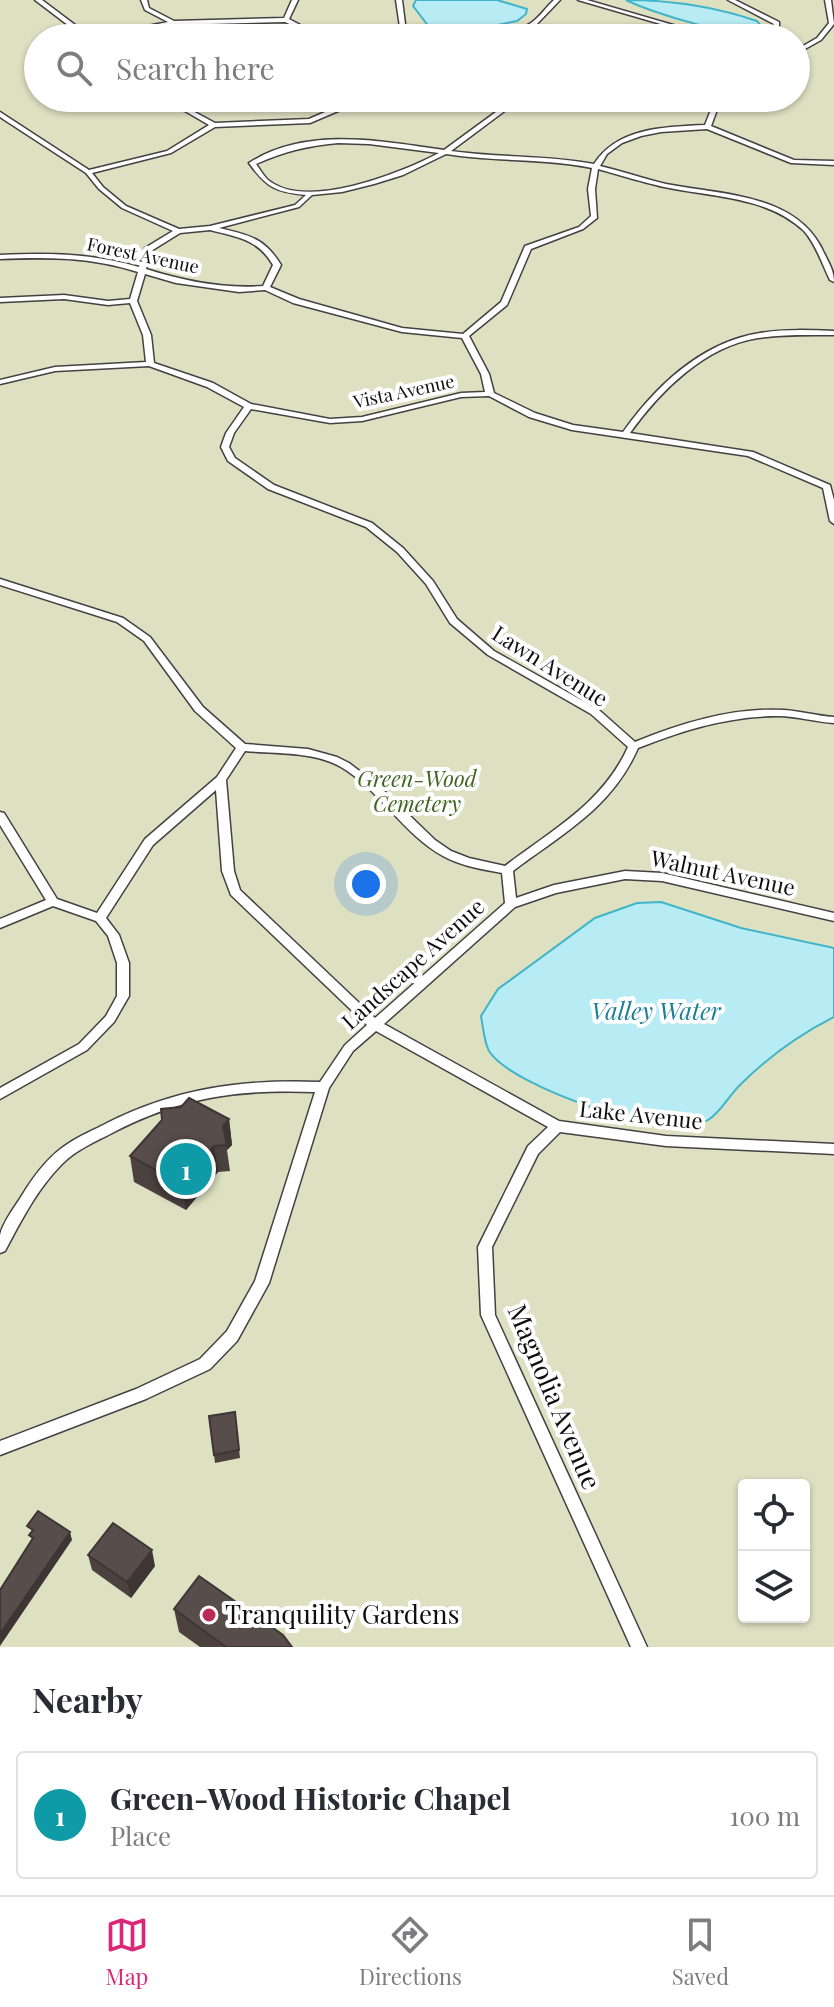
<!DOCTYPE html>
<html lang="en">
<head>
<meta charset="utf-8">
<style>
	body { margin:0; font-family:"Playfair Display",serif; background:#f7f7f7; color:#2b2b33 }
	.controls { position:absolute; right:24px; bottom:24px; display:grid; overflow:hidden; border-radius:8px; box-shadow:0 2px 6px #0004 }
	.controls button { width:72px; height:72px; display:grid; place-items:center; padding:0; border:0; border-bottom:2px solid #e1e1e2; background:#fff; color:#2b2b33; font:40px sans-serif }
	.you { position:absolute; left:366px; top:884px; width:28px; height:28px; margin:-20px; border:6px solid #fff; border-radius:50%; background:#1a73e8; box-shadow:0 0 0 12px #1a73e833 }
	.badge { display:grid; place-items:center; width:52px; height:52px; border-radius:50%; background:#db2777; color:#fff; font-size:26px; font-weight:700 }
	.pin { position:absolute; translate:-50% -50%; border:4px solid #fff; box-shadow:0 2px 8px #0006 }
	.list { margin:0; padding:0; list-style:none }
	h2 { display:flex; justify-content:space-between; align-items:center; height:104px; margin:0; padding:0 32px; font-size:34px }
	h2 small { font-size:26px; font-weight:400; color:#7c7c81 }
	.list li { display:grid; grid-template-columns:52px 1fr auto; gap:24px; align-items:center; box-sizing:border-box; height:128px; margin:0 16px 16px; padding:0 16px; border:2px solid #e1e1e2; border-radius:8px }
	.list b { display:block; font-size:30px; white-space:nowrap }
	.list p { margin:0; font-size:26px; white-space:nowrap; color:#7c7c81 }
	.list em { font-size:26px; font-style:normal; color:#7c7c81 }
	.icon { flex:none; width:44px; height:44px; fill:none; stroke:currentColor; stroke-width:2; stroke-linecap:round; stroke-linejoin:round }
	.map { position:relative; flex:none; width:834px; height:1647px; overflow:hidden }
	.search { position:absolute; background:#fff; box-shadow:0 2px 6px #0004; left:24px; right:24px; top:24px; height:88px; display:flex; align-items:center; gap:20px; box-sizing:border-box; padding:0 28px; border-radius:44px; color:#7c7c81; font-size:30px }
	.sheet { height:248px; background:#fff }
	nav { display:flex; justify-content:space-around; align-items:center; box-sizing:border-box; height:112px; border-top:2px solid #e1e1e2; background:#fff; font-size:22px; color:#7c7c81 }
	nav a { display:grid; justify-items:center; gap:4px }
	nav .on { color:#db2777 }
	.map>svg:first-child { display:block }
</style>
</head>
<body>
<div class="map">
<svg width="834" height="1647" viewBox="0 0 834 1647">
	<rect width="100%" height="100%" fill="#fef8f1"/>
	<path fill="#dee0c2" fill-rule="evenodd" d="M0,0H834V1647H0ZM38,38H796V98H38ZM744,1485H804V1617H744Z"/>
	<g fill="#b7ecf4" stroke="#41b4c9" stroke-width="2">
		<path d="M416,0H497L527,9L526,14L517,21L468,31L430,28L413,6Z"/>
		<path d="M626,0C673,0 713,6 757,21L761,26C744,44 648,11 626,0Z"/>
		<path d="M661,902L741,928L834,948V1017C799,1035 769,1056 741,1084C730,1094 720,1113 708,1120C672,1143 511,1087 489,1051C484,1042 483,1026 481,1016L498,989L595,918L637,903Z"/>
	</g>
	<g fill="none" stroke-linecap="round" stroke-linejoin="round">
		<g stroke="#424242" stroke-width="3">
			<g id="service">
				<path d="M35,0H42L91,37L168,22L145,10L141,0H147L149,8L174,21L284,18L292,0H298L289,19L302,26L311,38H305L298,28L285,22L172,25L102,38H85Z"/>
				<path d="M396,0H402L406,32C443,30 500,44 531,23C540,17 546,7 554,0H560L536,25L514,34L477,37L421,35L390,38L401,34Z"/>
				<path d="M578,0H587L718,38H709Z"/>
				<path d="M728,0H735L779,22V31L771,38H764L773,30L774,24Z"/>
				<path d="M825,0H831L834,24L821,40L796,54V50L817,38L829,23Z"/>
				<path d="M143,98H153L189,109L215,123L309,119L339,106L318,98H327L344,104L358,98H366L350,106L349,108H345L310,123L215,127L171,153L92,173L103,187L126,206L179,229L210,226L295,205L306,195C276,192 267,188 249,163C306,126 381,141 444,150L515,98H522L451,151C499,158 547,155 594,164C618,127 665,127 705,125L712,107L711,98H717L718,107L711,126L794,160L834,161V165L791,163L707,129L661,132L641,136L622,143L607,154L600,166C622,171 644,179 666,184C721,195 798,193 824,253C829,263 834,271 834,282L830,280C822,264 816,244 804,231C767,196 711,197 664,187C642,182 620,175 598,169L595,189L597,218L583,229L531,249L507,305L469,336L489,374L494,393L535,413L573,425L623,432C656,386 702,342 760,333C784,329 809,330 834,331V335C809,335 783,334 758,338C705,346 660,391 630,433L753,452L830,485L834,500V524L830,521L823,488L748,456L572,430L529,417L489,396L461,397L362,421L330,423L251,409L234,433L229,447L235,458L274,485L372,523L403,548L433,581L457,619L494,651L599,710L635,742C681,723 733,707 784,710C801,711 817,716 834,717V723C815,722 797,716 778,716C729,716 683,730 638,748C612,808 562,834 513,871L516,898L554,885L625,871L662,873L834,913V921L662,881L625,879L556,893L515,907L384,1024L559,1121L666,1136L834,1144V1154L666,1146L560,1132L538,1154L492,1247L495,1315L647,1647H631L481,1315L478,1247L528,1146L548,1127L376,1031L353,1051L329,1088L269,1283L237,1341L210,1369L146,1399L0,1455V1441L136,1389L200,1359L227,1331L255,1281L315,1092C239,1089 182,1097 114,1132C95,1142 77,1149 62,1164C37,1189 21,1221 5,1251L0,1253C0,1247 0,1240 0,1235C3,1222 14,1208 21,1197C33,1177 48,1156 69,1143C81,1135 94,1130 107,1123C177,1088 242,1079 320,1082L345,1045L367,1025L231,895L222,871L216,790L153,845L106,918L119,935L129,963V996L114,1022L87,1050L0,1099V1088L79,1044L106,1016L117,996V963L108,936L96,921L53,906L0,928V919L46,900L0,825V812L4,813L57,899L97,913L145,839L217,777L236,748L195,711L144,641L117,622L0,585V579L123,618L150,637L203,707L245,744L308,749L337,757L349,763L379,786L435,840L451,851L469,858L505,866C552,830 603,803 628,747L591,714L488,655L450,623L426,584L397,552L366,527L268,489L228,461L221,447L226,433L244,407L207,387L149,366L55,371L0,384V380L55,367L146,362L143,335L130,303L108,305L64,299L0,302V298L64,295L108,301L130,299L138,272C89,257 50,257 0,259V255C50,253 91,253 139,267L145,248L173,231L122,208L99,189L86,173L0,117V112L89,170L167,151L209,125L185,111ZM338,143L369,144L439,153C401,173 304,212 267,179C263,175 259,168 256,164C285,151 307,146 338,143ZM446,154C495,162 544,158 592,168L588,189L591,216L579,227L525,246L501,302L463,334L402,328L299,299L270,287L281,265C264,237 248,235 219,228L299,207L312,195L342,192L374,184L403,175ZM210,230C237,237 258,239 273,265L263,286C223,289 184,281 146,269L151,251L180,233ZM145,274L176,283L239,292L265,290L293,303L402,332L462,338L481,374L485,392L461,393L362,417L330,419L251,404L213,383L154,363L151,335L137,301ZM245,751C276,754 313,751 341,767C380,790 403,834 443,856C461,866 481,869 502,873L505,903L375,1018L240,890L234,871L226,780Z"/>
			</g>
		</g>
		<use href="#service" fill="#fff" fill-rule="evenodd"/>
	</g>
	<g fill="#4b4240">
		<path d="M229,1119L232,1145L227,1150L230,1171L218,1172L186,1210L134,1182L130,1156Z"/>
		<path d="M235,1412L240,1458L215,1463L209,1416Z"/>
		<path d="M88,1555L155,1566L131,1598L92,1570Z"/>
		<path d="M174,1609L292,1647H200L179,1632Z"/>
	</g>
	<g fill="#3d3634">
		<path d="M229,1119L232,1145L227,1150L223,1126Z"/>
		<path d="M214,1146L218,1172L186,1210L182,1184Z"/>
		<path d="M70,1532L72,1540L0,1646V1634Z"/>
		<path d="M152,1550L155,1566L131,1598L127,1582Z"/>
	</g>
	<g fill="#574d4b" stroke="#3d3634" stroke-width="2">
		<path d="M189,1098L229,1119L223,1126L227,1145L214,1146L182,1184L130,1156L162,1120L161,1109L181,1107Z"/>
		<path d="M235,1412L239,1450L214,1455L209,1416Z"/>
		<path d="M38,1511L70,1532L0,1634V1590L33,1538L29,1535L33,1530L27,1526Z"/>
		<path d="M113,1523L152,1550L127,1582L88,1555Z"/>
		<path d="M199,1576L283,1635L292,1647H226L174,1609Z"/>
	</g>
	<circle fill="#ba2b55" stroke="#fff" stroke-width="3" cx="209" cy="1615" r="8"/>
	<g text-anchor="middle" stroke-width="8" stroke-linejoin="round" paint-order="stroke">
		<g font-size="18" fill="#0f0f0f" stroke="#fff">
			<text transform="translate(143 256) rotate(12)" y="6">Forest Avenue</text>
			<text transform="translate(404 392) rotate(-12)" y="6">Vista Avenue</text>
		</g>
		<g font-size="22" fill="#0f0f0f" stroke="#fff">
			<text transform="translate(550 666) rotate(32)" y="8">Lawn Avenue</text>
			<text transform="translate(723 873) rotate(12)" y="8">Walnut Avenue</text>
			<text transform="translate(413 964) rotate(-42)" y="8">Landscape Avenue</text>
			<text transform="translate(641 1115) rotate(6)" y="8">Lake Avenue</text>
		</g>
		<g font-size="22" font-style="italic" fill="#3f6521" stroke="#fff">
			<text x="417" y="787">Green-Wood<tspan x="417" dy="25">Cemetery</tspan></text>
		</g>
		<g font-size="24" font-style="italic" fill="#1a7e96" stroke="#fff">
			<text x="656" y="1020">Valley Water</text>
		</g>
		<g font-size="26" fill="#0f0f0f" stroke="#fff">
			<text transform="translate(554 1397) rotate(67)" y="9">Magnolia Avenue</text>
		</g>
		<g font-size="26" fill="#0f0f0f" stroke="#fff" text-anchor="start">
			<text x="225" y="1624">Tranquility Gardens</text>
		</g>
	</g>
</svg>
<div class="controls">
<button><svg class="icon" aria-label="locate" viewBox="0 0 24 24"><circle cx="12" cy="12" r="6"/><path d="M12 2v4M12 18v4M2 12h4M18 12h4"/></svg></button>
<button><svg class="icon" aria-label="layers" viewBox="0 0 24 24"><path d="M12 4l9 5-9 5-9-5zM3 14l9 5 9-5"/></svg></button>
</div>
<div class="you"></div>
<div class="pin badge" style="left:186px;top:1169px;background:#0f9aa8">1</div>
<div class="search"><svg class="icon" aria-label="search" viewBox="0 0 24 24"><circle cx="10" cy="10" r="6"/><path d="M15 15l6 6"/></svg>Search here</div>
</div>
<section class="sheet">
<h2>Nearby<small></small></h2>
<ul class="list">
<li><span class="badge" style="background:#0f9aa8">1</span><div><b>Green-Wood Historic Chapel</b><p>Place</p></div><em>100 m</em></li>
</ul>
</section>
<nav>
<a class="on"><svg class="icon" aria-label="map" viewBox="0 0 24 24"><path d="M3 6l6-2 6 2 6-2v14l-6 2-6-2-6 2zM9 4v14M15 6v14"/></svg>Map</a>
<a><svg class="icon" aria-label="directions" viewBox="0 0 24 24"><path d="M12 3l9 9-9 9-9-9zM9 14v-3h6M13 9l2 2-2 2"/></svg>Directions</a>
<a><svg class="icon" aria-label="saved" viewBox="0 0 24 24"><path d="M7 4h10v16l-5-4-5 4z"/></svg>Saved</a>
</nav>
</body>
</html>
